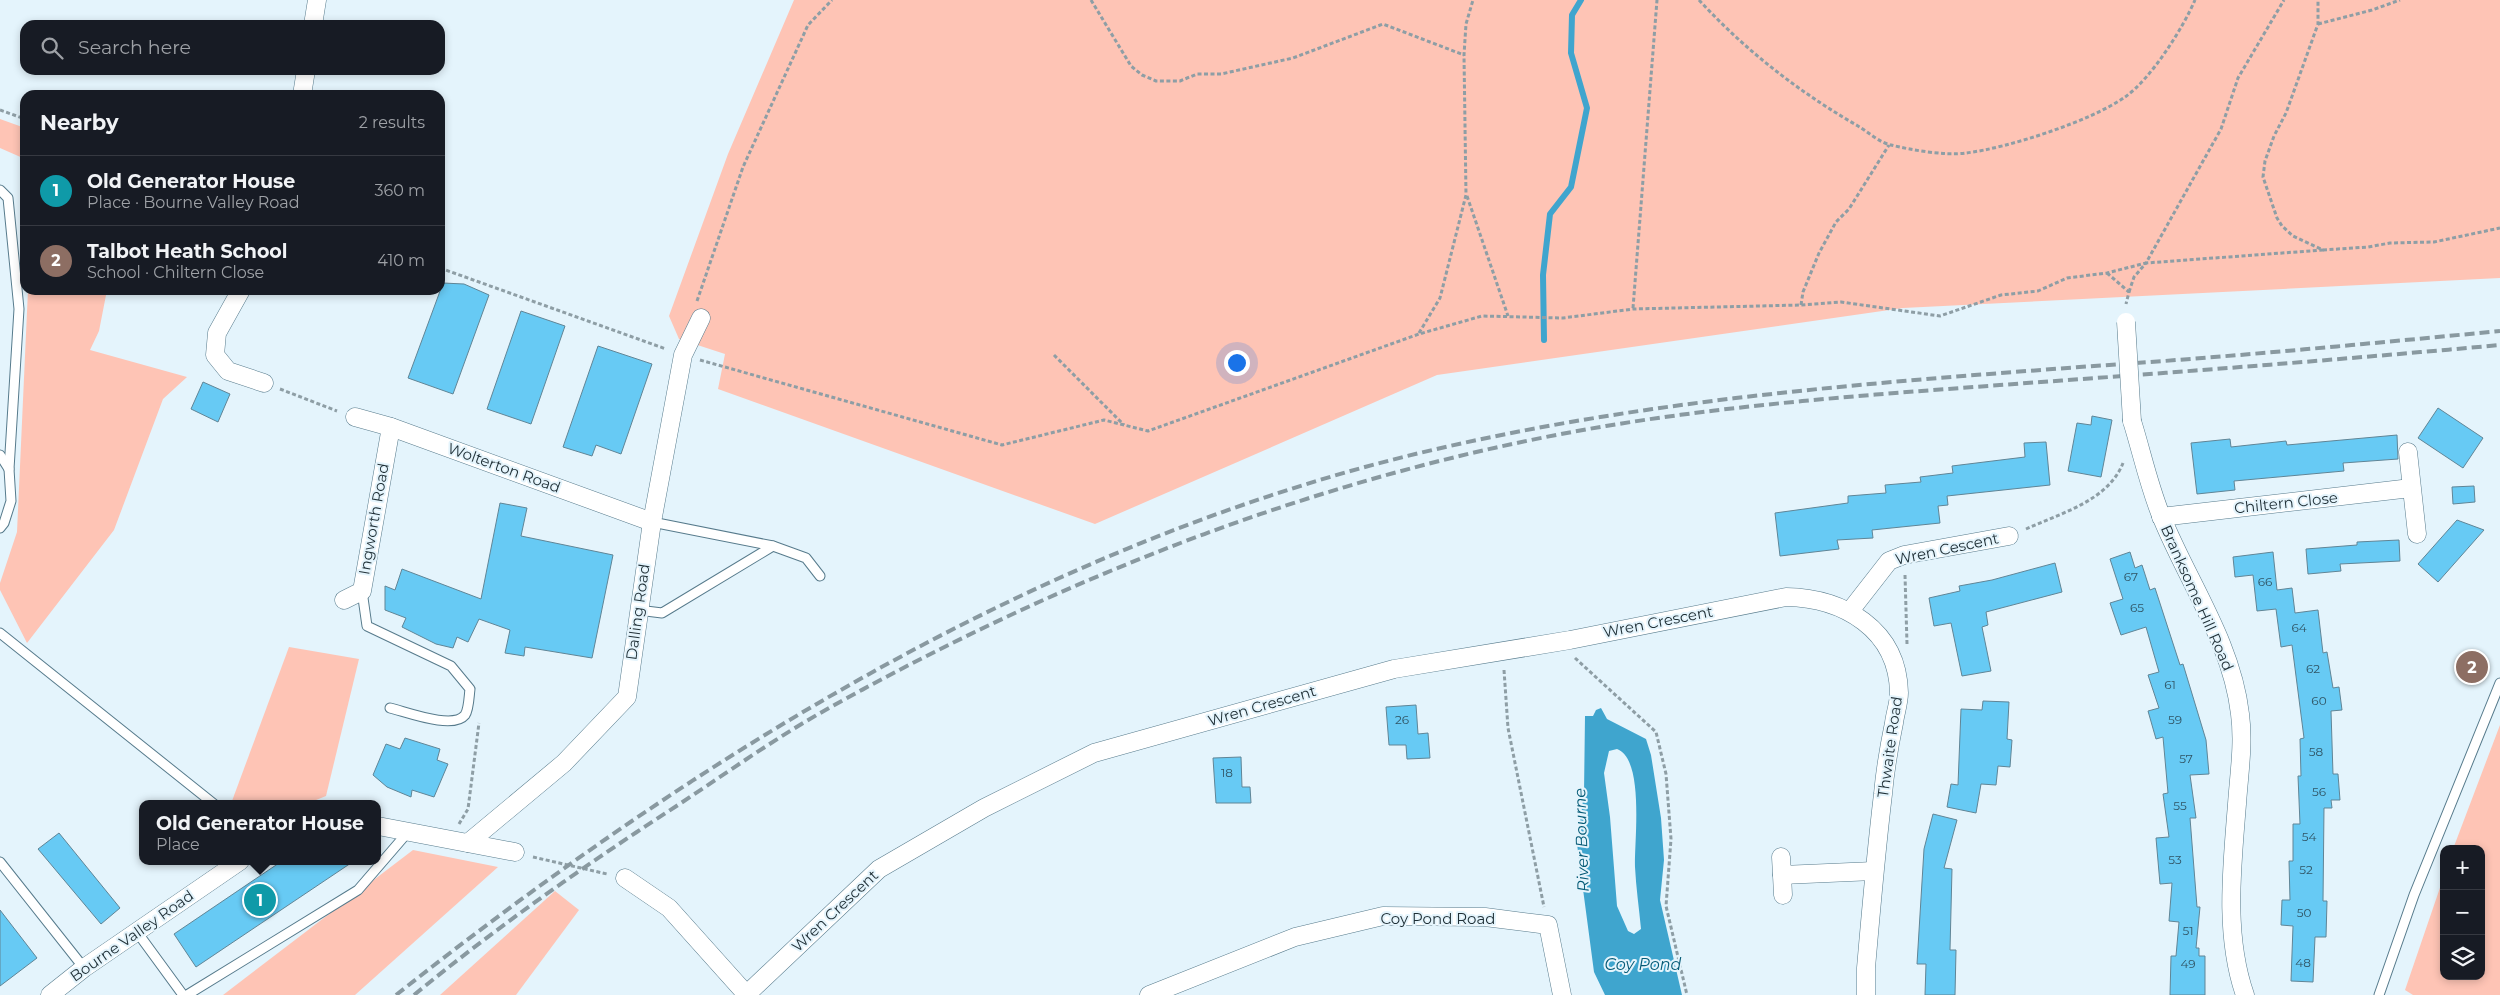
<!DOCTYPE html>
<html lang="en">
<head>
<meta charset="utf-8">
<style>
	body { margin:0; font-family:Montserrat,sans-serif; background:#242831; color:#f1f3f6 }
	.controls { position:absolute; right:15px; bottom:15px; display:grid; overflow:hidden; border-radius:10px; box-shadow:0 2px 8px #0003 }
	.controls button { width:45px; height:45px; display:grid; place-items:center; padding:0; border:0; border-bottom:1px solid #363941; background:#171b24; color:#f1f3f6; font:25px sans-serif }
	.you { position:absolute; left:1236px; top:362px; width:18px; height:18px; margin:-12px; border:4px solid #fff; border-radius:50%; background:#1a73e8; box-shadow:0 0 0 8px #1a73e833 }
	.badge { display:grid; place-items:center; width:32px; height:32px; border-radius:50%; background:#2563eb; color:#fff; font-size:16px; font-weight:700 }
	.pin { position:absolute; translate:-50% -50%; border:2px solid #fff; box-shadow:0 1px 5px #0006 }
	.popup { position:absolute; left:139px; top:800px; width:242px; height:65px; box-sizing:border-box; display:grid; place-content:center; border-radius:10px; background:#171b24; filter:drop-shadow(0 1px 4px #0005); font-size:16px; white-space:nowrap; color:#9ea1a6 }
	.popup b { font-size:19px; color:#f1f3f6 }
	.popup::after { content:''; position:absolute; left:50%; top:100%; margin-left:-10px; border:10px solid transparent; border-top-color:#171b24 }
	.list { margin:0; padding:0; list-style:none }
	h2 { display:flex; justify-content:space-between; align-items:center; height:65px; margin:0; padding:0 20px; font-size:21px }
	h2 small { font-size:16px; font-weight:400; color:#9ea1a6 }
	.list li { display:grid; grid-template-columns:32px 1fr auto; gap:15px; align-items:center; box-sizing:border-box; height:70px; padding:0 20px; border-top:1px solid #363941 }
	.list b { display:block; font-size:19px; white-space:nowrap }
	.list p { margin:0; font-size:16px; white-space:nowrap; color:#9ea1a6 }
	.list em { font-size:16px; font-style:normal; color:#9ea1a6 }
	.icon { flex:none; width:28px; height:28px; fill:none; stroke:currentColor; stroke-width:2; stroke-linecap:round; stroke-linejoin:round }
	.map { position:relative; flex:none; width:2500px; height:995px; overflow:hidden }
	.search { position:absolute; background:#171b24; box-shadow:0 2px 8px #0003; left:20px; top:20px; width:425px; height:55px; display:flex; align-items:center; gap:12px; box-sizing:border-box; padding:0 18px; border-radius:15px; color:#9ea1a6; font-size:19px }
	.panel { position:absolute; background:#171b24; box-shadow:0 2px 8px #0003; left:20px; top:90px; width:425px; height:205px; border-radius:15px }
	.map>svg:first-child { display:block }
</style>
</head>
<body>
<div class="map">
<svg width="2500" height="995" viewBox="0 0 2500 995">
	<rect width="100%" height="100%" fill="#e4f4fc"/>
	<g fill="#fec4b5">
		<path d="M794,0H2500V278L1903,308L1437,375L1095,524L718,389L725,354L679,339L669,316L728,154Z"/>
		<path d="M0,119L25,128V159L0,148Z"/>
		<path d="M28,290H107L99,331L90,350L187,377L163,399L114,530L27,643L0,590V583L17,532Z"/>
		<path d="M289,647L359,659L326,796L306,804H235L232,801Z"/>
		<path d="M2500,725V995H2413L2405,990L2444,876V976H2481V849H2453Z"/>
		<path d="M413,850L498,867L355,995H223Z"/>
		<path d="M555,891L579,910L516,995H440Z"/>
	</g>
	<path fill="#3fa5ce" fill-rule="evenodd" d="M1601,708L1607,719L1646,739L1651,755L1661,818L1664,860L1660,900L1682,995H1605L1594,972L1577,844L1584,793L1585,716H1593L1596,710ZM1617,749C1645,759 1634,843 1635,867C1636,887 1639,908 1641,929L1634,934L1628,931L1617,906L1610,817L1604,773L1609,751Z"/>
	<g fill="none" stroke-linecap="round" stroke-linejoin="round">
		<path stroke="#3fa5ce" stroke-width="6" d="M1544,340L1543,275L1550,214L1571,187L1587,108L1571,53L1572,15L1581,0"/>
	</g>
	<g fill="#67caf4" stroke="#608596">
		<path d="M443,283L464,284L489,295L453,394L408,378Z"/>
		<path d="M521,311L565,326L531,424L487,409Z"/>
		<path d="M598,346L652,364L621,454L596,445L592,456L563,447Z"/>
		<path d="M203,382L230,394L218,422L191,409Z"/>
		<path d="M2438,408L2483,438L2463,468L2418,438Z"/>
		<path d="M2092,416L2112,420L2101,477L2068,471L2077,423L2091,425Z"/>
		<path d="M2397,435L2398,459L2343,463L2344,471L2234,481L2235,490L2197,494L2191,443L2230,439L2231,447L2286,441L2287,445Z"/>
		<path d="M2046,442L2050,485L1947,496L1948,505L1938,506L1940,523L1872,530L1873,538L1837,540L1839,549L1780,556L1775,513L1848,503V496L1886,493L1885,485L1921,482L1920,477L1953,473L1952,466L2025,457L2024,443Z"/>
		<path d="M2474,486L2475,502L2453,504L2452,487Z"/>
		<path d="M500,503L527,508L521,536L613,555L592,658L525,647L524,656L505,653L510,630L479,619L468,642L457,637L453,648L436,644L402,627L406,618L385,610V586L395,590L402,569L481,599Z"/>
		<path d="M2457,520L2484,530L2438,582L2418,564Z"/>
		<path d="M2399,540L2400,561L2340,564L2341,571L2308,574L2306,549L2357,545V542Z"/>
		<path d="M2130,552L2135,568L2142,565L2150,590L2155,588L2180,665L2183,664L2206,740L2209,774L2190,775L2196,818H2190L2197,907H2200L2196,948H2199V956H2205V995H2170L2171,956H2176L2179,922L2169,921L2172,883L2160,884L2156,838L2169,837L2163,794L2168,793L2163,737L2156,739L2148,711L2159,708L2148,675L2159,672L2146,627L2121,635L2110,603L2123,599L2110,559Z"/>
		<path d="M2273,552L2277,590L2292,588L2295,613L2318,610L2323,653L2327,652L2333,688L2339,687L2342,710L2331,711L2333,774H2338L2340,800H2331L2332,808H2324L2323,901H2327L2326,937H2315L2313,982L2291,981L2293,926L2281,925L2282,900H2290L2289,861H2293V824H2300L2298,776H2301L2300,739L2304,738L2292,645L2281,647L2276,609L2257,611L2253,575L2235,577L2233,557Z"/>
		<path d="M2055,563L2062,592L1986,612L1988,625L1982,627L1991,671L1962,676L1951,623L1934,626L1929,598L1960,591L1959,586L1992,580Z"/>
		<path d="M1983,701L2009,702L2007,739L2012,740L2010,767L1998,766L1996,785L1981,784L1976,813L1947,807L1951,784L1958,785L1961,709L1982,710Z"/>
		<path d="M1416,705L1418,734L1428,733L1430,758L1407,759L1406,745H1389L1386,707Z"/>
		<path d="M405,738L440,749L437,760L448,764L434,797L412,790L411,797L387,787L373,775L386,744L400,749Z"/>
		<path d="M1241,757L1242,787H1250L1251,803H1216L1213,758Z"/>
		<path d="M1933,814L1957,820L1944,868L1952,869L1950,950H1956L1955,995H1925L1926,964H1917L1924,849Z"/>
		<path d="M59,833L120,908L101,924L38,849Z"/>
		<path d="M282,861H354L196,967L174,934Z"/>
		<path d="M0,910L37,958L0,986Z"/>
	</g>
	<g fill="none" stroke-linecap="round" stroke-linejoin="round">
		<g stroke="#577b8c" stroke-width="11">
			<g id="service">
				<path d="M0,190L8,198L19,309L9,469L11,501L4,523L0,528"/>
				<path d="M0,455L9,469"/>
				<path d="M652,522L773,546L806,558L820,576"/>
				<path d="M362,591L367,626L451,666L470,689C469,696 469,709 465,715C453,730 407,712 390,708"/>
				<path d="M638,610L662,613L773,546"/>
				<path d="M0,633L214,804"/>
				<path d="M0,862L84,968"/>
				<path d="M137,932L183,995"/>
				<path d="M187,995L358,890L408,832"/>
				<path d="M2379,995L2414,895L2500,683"/>
			</g>
		</g>
		<g stroke="#577b8c" stroke-width="19">
			<g id="minor">
				<path d="M313,25L317,0"/>
				<path d="M302,95L306,70"/>
				<path d="M241,290L217,333L215,355L228,371L264,383"/>
				<path d="M355,417L391,427L652,522"/>
				<path d="M2132,421C2142,453 2149,487 2162,518C2188,582 2232,643 2240,714C2244,744 2239,774 2237,804C2232,867 2224,935 2245,995"/>
				<path d="M2408,452L2417,534"/>
				<path d="M2161,517L2411,488"/>
				<path d="M344,600L362,591L391,427"/>
				<path d="M1850,611L1889,561L1904,555L2009,536"/>
				<path d="M378,826L515,852"/>
				<path d="M468,843L564,763L627,697L652,522L683,355L701,318"/>
				<path d="M1781,857L1782,875L1874,871"/>
				<path d="M1782,875L1783,895"/>
				<path d="M625,878L669,908L747,995"/>
				<path d="M50,995L84,968L240,861"/>
				<path d="M746,995L879,869L984,808L1094,753L1394,669L1570,640L1786,597C1843,598 1898,629 1899,693C1899,703 1895,714 1894,723C1889,747 1885,771 1883,794C1876,852 1871,910 1866,968V995"/>
				<path d="M1149,995L1295,937L1383,916L1485,917L1548,925L1562,995"/>
			</g>
		</g>
		<g stroke="#8e9ea5" stroke-width="3" stroke-dasharray="4 2.5" stroke-linecap="butt">
			<path d="M1091,0L1131,66L1142,75L1156,81H1180L1197,74H1221L1293,58L1383,24L1464,55"/>
			<path d="M1699,0C1746,51 1799,92 1858,126C1868,132 1880,143 1891,145C1911,150 1946,156 1966,153C2008,148 2091,121 2125,97C2151,79 2183,28 2195,0"/>
			<path d="M2318,24L2372,10L2400,0"/>
			<path d="M0,110L25,119"/>
			<path d="M1467,196L1508,316"/>
			<path d="M2323,250L2368,247L2390,243L2434,242L2500,228"/>
			<path d="M440,268L666,349"/>
			<path d="M2107,273L2129,292L2126,304"/>
			<path d="M2129,292L2134,277L2146,263L2323,250L2293,236L2282,226L2277,218L2263,177L2265,161L2274,136L2286,113L2318,24V0"/>
			<path d="M697,301L743,167L808,25L832,0"/>
			<path d="M1801,305L1803,292L1819,253L1836,222L1849,209L1889,145"/>
			<path d="M1633,308L1657,0"/>
			<path d="M1419,333L1440,298L1466,195L1464,55L1466,24L1473,0"/>
			<path d="M1054,355L1124,425"/>
			<path d="M700,360L1002,445L1104,420L1148,431L1419,334L1482,316L1563,318L1633,309L1801,305L1841,302L1940,316L2001,295L2038,291L2067,278L2107,273L2146,263L2221,129L2238,78L2284,0"/>
			<path d="M280,389L337,411"/>
			<path d="M2026,529C2061,513 2108,501 2123,463"/>
			<path d="M1905,575L1907,644"/>
			<path d="M1575,658L1656,732L1666,774L1671,839L1666,906L1687,995"/>
			<path d="M1504,670L1508,728L1544,907"/>
			<path d="M459,824L468,809L479,723"/>
			<path d="M533,857L607,874"/>
		</g>
		<use href="#service" stroke="#fff" stroke-width="9"/>
		<use href="#minor" stroke="#fff" stroke-width="18"/>
		<g stroke="#8999a0" stroke-width="4" stroke-dasharray="10 5" stroke-linecap="butt">
			<path d="M396,995C688,764 1014,561 1376,464C1611,402 1852,384 2094,366C2229,357 2365,344 2500,331"/>
			<path d="M414,995C498,926 587,864 678,805C728,772 777,737 829,708C1071,573 1332,472 1606,426C1750,402 1896,393 2041,382C2194,371 2347,359 2500,345"/>
		</g>
		<g stroke="#577b8c" stroke-width="19" stroke-linecap="butt">
			<path id="minor-bridge" d="M2126,322L2132,421"/>
		</g>
		<use href="#minor-bridge" stroke="#fff" stroke-width="18"/>
	</g>
	<g text-anchor="middle" stroke-width="4" stroke-linejoin="round" paint-order="stroke">
		<g font-size="12" fill="#305565">
			<text x="2131" y="581">67</text>
			<text x="2265" y="586">66</text>
			<text x="2137" y="612">65</text>
			<text x="2299" y="632">64</text>
			<text x="2313" y="673">62</text>
			<text x="2170" y="689">61</text>
			<text x="2319" y="705">60</text>
			<text x="1402" y="724">26</text>
			<text x="2175" y="724">59</text>
			<text x="2316" y="756">58</text>
			<text x="2186" y="763">57</text>
			<text x="1227" y="777">18</text>
			<text x="2319" y="796">56</text>
			<text x="2180" y="810">55</text>
			<text x="2309" y="841">54</text>
			<text x="2175" y="864">53</text>
			<text x="2306" y="874">52</text>
			<text x="2304" y="917">50</text>
			<text x="2188" y="935">51</text>
			<text x="2303" y="967">48</text>
			<text x="2188" y="968">49</text>
		</g>
		<g font-size="15" fill="#1e2e35" stroke="#e4f4fc">
			<text transform="translate(504 468) rotate(20)" y="5">Wolterton Road</text>
			<text transform="translate(2286 503) rotate(-6)" y="5">Chiltern Close</text>
			<text transform="translate(374 519) rotate(-80)" y="5">Ingworth Road</text>
			<text transform="translate(1947 549) rotate(-12)" y="5">Wren Cescent</text>
			<text transform="translate(2197 598) rotate(66)" y="5">Branksome Hill Road</text>
			<text transform="translate(638 612) rotate(-82)" y="5">Dalling Road</text>
			<text transform="translate(1658 622) rotate(-11)" y="5">Wren Crescent</text>
			<text transform="translate(1262 706) rotate(-16)" y="5">Wren Crescent</text>
			<text transform="translate(1890 747) rotate(-82)" y="5">Thwaite Road</text>
			<text transform="translate(835 911) rotate(-43)" y="5">Wren Crescent</text>
			<text x="1438" y="924">Coy Pond Road</text>
			<text transform="translate(132 936) rotate(-35)" y="5">Bourne Valley Road</text>
		</g>
		<g font-size="16" font-style="italic" fill="#045a76" stroke="#e4f4fc">
			<text transform="translate(1581 840) rotate(-92)" y="6">River Bourne</text>
			<text x="1643" y="970">Coy Pond</text>
		</g>
	</g>
</svg>
<div class="controls">
<button>+</button>
<button>−</button>
<button><svg class="icon" aria-label="layers" viewBox="0 0 24 24"><path d="M12 4l9 5-9 5-9-5zM3 14l9 5 9-5"/></svg></button>
</div>
<div class="you"></div>
<div class="pin badge" style="left:260px;top:900px;background:#0f9aa8">1</div>
<div class="popup"><b>Old Generator House</b>Place</div>
<div class="pin badge" style="left:2472px;top:667px;background:#8d6e63">2</div>
<div class="search"><svg class="icon" aria-label="search" viewBox="0 0 24 24"><circle cx="10" cy="10" r="6"/><path d="M15 15l6 6"/></svg>Search here</div>
<section class="panel">
<h2>Nearby<small>2 results</small></h2>
<ul class="list">
<li><span class="badge" style="background:#0f9aa8">1</span><div><b>Old Generator House</b><p>Place · Bourne Valley Road</p></div><em>360 m</em></li>
<li><span class="badge" style="background:#8d6e63">2</span><div><b>Talbot Heath School</b><p>School · Chiltern Close</p></div><em>410 m</em></li>
</ul>
</section>
</div>
</body>
</html>
